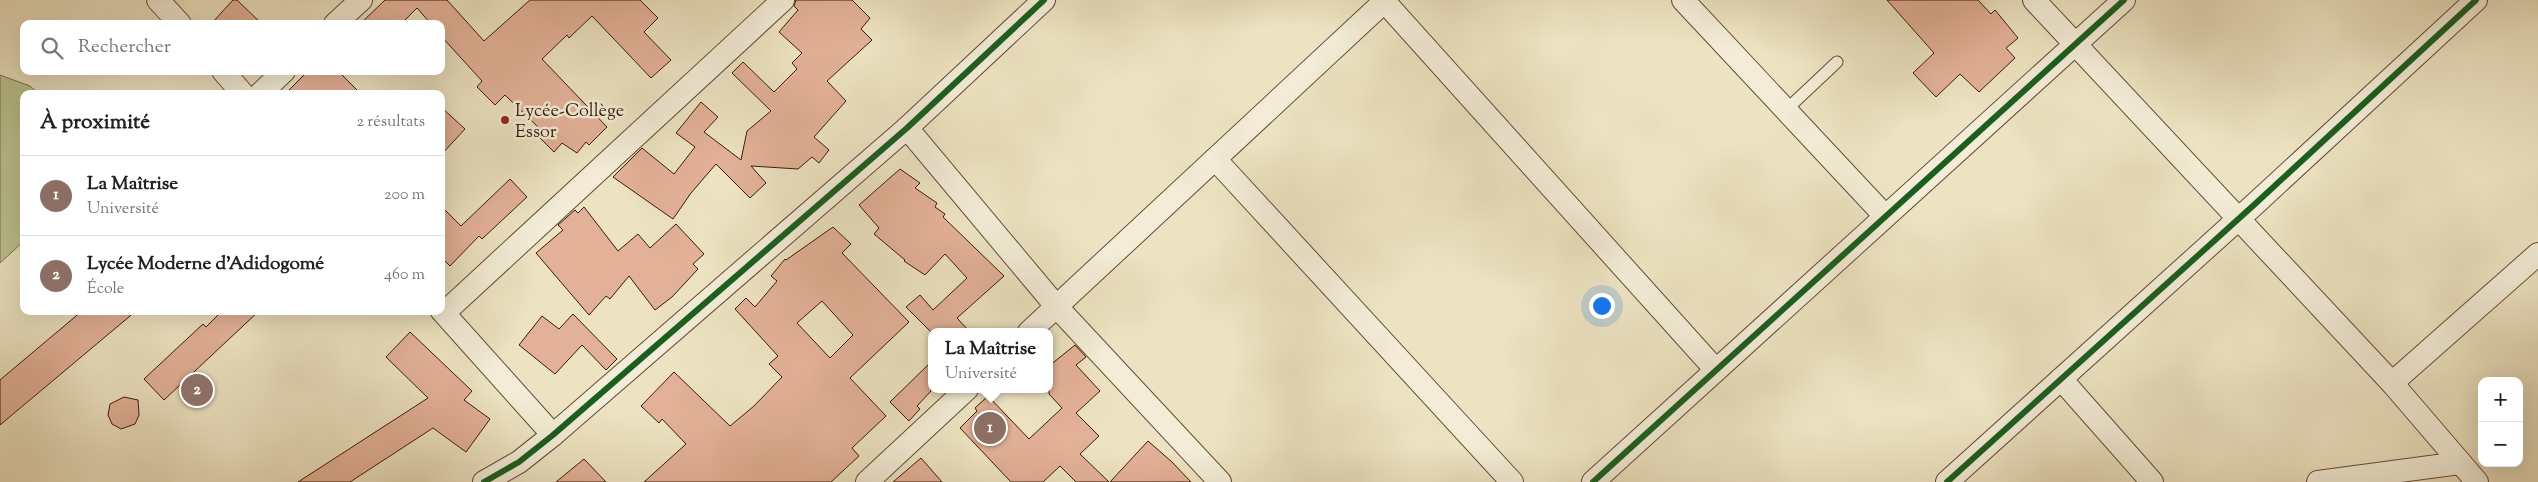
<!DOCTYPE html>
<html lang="fr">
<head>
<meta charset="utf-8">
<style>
	body { margin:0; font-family:"Sorts Mill Goudy",serif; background:#f2f2f2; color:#222 }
	.controls { position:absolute; right:15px; bottom:15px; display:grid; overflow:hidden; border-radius:10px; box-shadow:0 5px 20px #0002 }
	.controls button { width:45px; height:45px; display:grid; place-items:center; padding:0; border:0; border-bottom:1px solid #e0e0e0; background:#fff; color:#222; font:25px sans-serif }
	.you { position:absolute; left:1601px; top:305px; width:18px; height:18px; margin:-12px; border:4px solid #fff; border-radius:50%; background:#1a73e8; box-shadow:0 0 0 8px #1a73e833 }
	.badge { display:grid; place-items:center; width:32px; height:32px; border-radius:50%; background:#8f2418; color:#fff; font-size:16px; font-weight:700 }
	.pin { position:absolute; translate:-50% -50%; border:2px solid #fff; box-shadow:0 1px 5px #0006 }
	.popup { position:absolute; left:928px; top:328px; width:125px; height:65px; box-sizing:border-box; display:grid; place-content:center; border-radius:10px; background:#fff; filter:drop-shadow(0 1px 4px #0005); font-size:16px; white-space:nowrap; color:#767676 }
	.popup b { font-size:19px; color:#222 }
	.popup::after { content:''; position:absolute; left:50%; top:100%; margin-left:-10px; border:10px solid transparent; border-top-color:#fff }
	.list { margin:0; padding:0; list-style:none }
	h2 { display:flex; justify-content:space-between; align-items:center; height:65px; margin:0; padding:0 20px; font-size:21px }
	h2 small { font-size:16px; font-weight:400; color:#767676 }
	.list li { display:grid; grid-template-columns:32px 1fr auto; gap:15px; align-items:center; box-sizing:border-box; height:80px; padding:0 20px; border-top:1px solid #e0e0e0 }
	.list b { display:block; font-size:19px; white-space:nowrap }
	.list p { margin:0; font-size:16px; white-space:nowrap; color:#767676 }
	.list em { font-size:16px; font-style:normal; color:#767676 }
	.icon { flex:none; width:28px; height:28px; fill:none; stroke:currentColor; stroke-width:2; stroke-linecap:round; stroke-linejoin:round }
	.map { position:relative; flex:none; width:2538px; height:482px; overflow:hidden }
	.search { position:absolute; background:#fff; box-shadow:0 5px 20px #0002; left:20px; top:20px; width:425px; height:55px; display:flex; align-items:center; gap:12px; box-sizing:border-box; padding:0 18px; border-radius:10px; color:#767676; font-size:19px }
	.panel { position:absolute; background:#fff; box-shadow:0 5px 20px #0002; left:20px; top:90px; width:425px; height:225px; border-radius:10px }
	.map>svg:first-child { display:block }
</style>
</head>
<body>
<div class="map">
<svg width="2538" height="482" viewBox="0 0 2538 482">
	<rect width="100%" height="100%" fill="#ede3c2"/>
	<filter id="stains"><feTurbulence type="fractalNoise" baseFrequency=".004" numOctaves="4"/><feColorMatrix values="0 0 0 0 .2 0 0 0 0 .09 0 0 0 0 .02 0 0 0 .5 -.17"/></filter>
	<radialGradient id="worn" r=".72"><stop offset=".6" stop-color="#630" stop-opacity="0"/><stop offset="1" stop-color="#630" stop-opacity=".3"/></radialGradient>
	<path fill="#bbc391" stroke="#7a6f4e" d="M0,75L30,86L39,94H24V241L0,263Z"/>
	<g fill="#e3b197" stroke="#3a1b0a" fill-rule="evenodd">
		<path d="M233,0H237L262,24H211Z"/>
		<path d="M385,0H447L484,41L530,0H640L658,18L644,32L671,60L651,78L592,16L569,38L567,35L542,59L607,127L589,145L586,142L577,153L562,143L554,152L536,134L540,129L505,95L495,105L477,87L482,81L441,36V24H431L417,8L401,24H360Z"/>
		<path d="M796,0H852L870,18L861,29L872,40L827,81L846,101L814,137L829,150L819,163L812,157L798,169L751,166L766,183L750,198L716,164L691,193L673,219L613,177L642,148L674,174L695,147L676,133L701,102L718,117L704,132L741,160L747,131L771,111L732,73L743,62L774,92L797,69L792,63L802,53L779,32L798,10L794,6Z"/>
		<path d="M1887,0H1978L1991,14L1995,10L2018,38L2006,48L2015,58L1979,92L1960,74L1936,97L1913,73L1934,53Z"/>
		<path d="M308,71H338L361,94H285Z"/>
		<path d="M441,107L465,129L441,155Z"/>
		<path d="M900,169L920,183L915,188L937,203L935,207L945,214L943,217L1004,276L957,318L970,332H931L906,307L920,295L933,310L967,278L945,254L925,275L904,261L905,260L874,234L879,228L859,205Z"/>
		<path d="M510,179L527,197L482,239L479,236L450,266L441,257V206L461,226Z"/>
		<path d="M584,207L618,251L638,234L650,248L676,224L704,254L693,264L698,269L672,297L655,310L629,276L610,299L606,296L589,315L536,253L563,230L558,225L575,210L578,213Z"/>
		<path d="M833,227L851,244L842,253L909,322L850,378L886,416L852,448L859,456L831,482H644L686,444L662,419L659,423L641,406L674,372L730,426L754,406L782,377L769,364L778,356L735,309L746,298L755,307L777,281L771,276L785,259L786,260ZM822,301L853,335L830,358L797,323Z"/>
		<path d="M82,311H136L0,425V380Z"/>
		<path d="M222,311H259L164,400L144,379L203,324L206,327Z"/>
		<path d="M573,314L617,359L606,370L582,345L555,374L519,345L542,316L559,329Z"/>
		<path d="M410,332L472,391L464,400L490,419L466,452L433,428L350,482H298L428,398L386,357Z"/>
		<path d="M1075,345L1086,357L1076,365L1100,391L1076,413L1099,436L1080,454L1109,482H1076L1060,466L1043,482H1011L960,428L977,411L975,408L988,396L1029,439L1062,408L1049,394V366Z"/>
		<path d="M931,362V391L917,406L920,409L909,421L890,402Z"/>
		<path d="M124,397L138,400L139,415L135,424L121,429L112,424L108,415L110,404Z"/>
		<path d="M1148,441L1172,462L1191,482H1110Z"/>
		<path d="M921,458L942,482H893Z"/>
		<path d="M584,459L606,482H556Z"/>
	</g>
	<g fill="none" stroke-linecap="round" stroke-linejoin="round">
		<g stroke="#674d38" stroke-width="13">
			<path id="lane" d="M1786,110L1837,62"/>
		</g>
		<g stroke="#674d38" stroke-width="24">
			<g id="street">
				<path d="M158,0L180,24"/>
				<path d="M1383,0L1715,369"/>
				<path d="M1683,0L1885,216"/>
				<path d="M2034,0L2392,383L2477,482"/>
				<path d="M335,24L361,0"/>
				<path d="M223,71L243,94"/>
				<path d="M260,94L284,71"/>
				<path d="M907,128L1056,306L1220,482"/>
				<path d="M1215,159L1512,482"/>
				<path d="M441,310L553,435"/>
				<path d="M444,313L783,0"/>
				<path d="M1029,332L1386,0"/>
				<path d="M2061,379L2152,482"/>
				<path d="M2392,383L2538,254"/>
				<path d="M484,482L519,462L553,435L907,128L1044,0"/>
				<path d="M867,482L967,389"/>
				<path d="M1593,482L2124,0"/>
				<path d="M1947,482L2255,204L2476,0"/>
				<path d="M2318,482L2460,463"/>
			</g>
		</g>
		<use href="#lane" stroke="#f3edd7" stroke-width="11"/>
		<use href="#street" stroke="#f3edd7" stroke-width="22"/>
		<g stroke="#f3edd7" stroke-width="9">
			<g id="cycleway">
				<path d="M484,482L519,462L553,435L907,128L1044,0"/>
				<path d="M1593,482L2124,0"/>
				<path d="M1947,482L2255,204L2476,0"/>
			</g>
		</g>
		<use href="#cycleway" stroke="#1b5e20" stroke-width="6"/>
	</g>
	<circle fill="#8f2418" stroke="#f3edd7" stroke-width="2" cx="505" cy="120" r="5"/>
	<g text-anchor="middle" stroke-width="5" stroke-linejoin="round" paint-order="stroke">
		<g font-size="18" fill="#3a1b0a" stroke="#f3edd7" text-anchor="start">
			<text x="515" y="116">Lycée-Collège<tspan x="515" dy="21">Essor</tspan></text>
		</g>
	</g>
	<rect width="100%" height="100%" filter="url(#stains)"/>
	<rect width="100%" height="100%" fill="url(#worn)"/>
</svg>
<div class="controls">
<button>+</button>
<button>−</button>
</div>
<div class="you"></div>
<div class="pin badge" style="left:990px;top:428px;background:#8d6e63">1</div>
<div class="popup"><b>La Maîtrise</b>Université</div>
<div class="pin badge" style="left:197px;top:390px;background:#8d6e63">2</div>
<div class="search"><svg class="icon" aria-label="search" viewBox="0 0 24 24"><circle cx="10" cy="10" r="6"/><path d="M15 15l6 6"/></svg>Rechercher</div>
<section class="panel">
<h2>À proximité<small>2 résultats</small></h2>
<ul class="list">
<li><span class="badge" style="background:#8d6e63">1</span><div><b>La Maîtrise</b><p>Université</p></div><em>200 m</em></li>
<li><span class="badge" style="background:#8d6e63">2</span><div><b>Lycée Moderne d'Adidogomé</b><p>École</p></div><em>460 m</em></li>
</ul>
</section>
</div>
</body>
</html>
